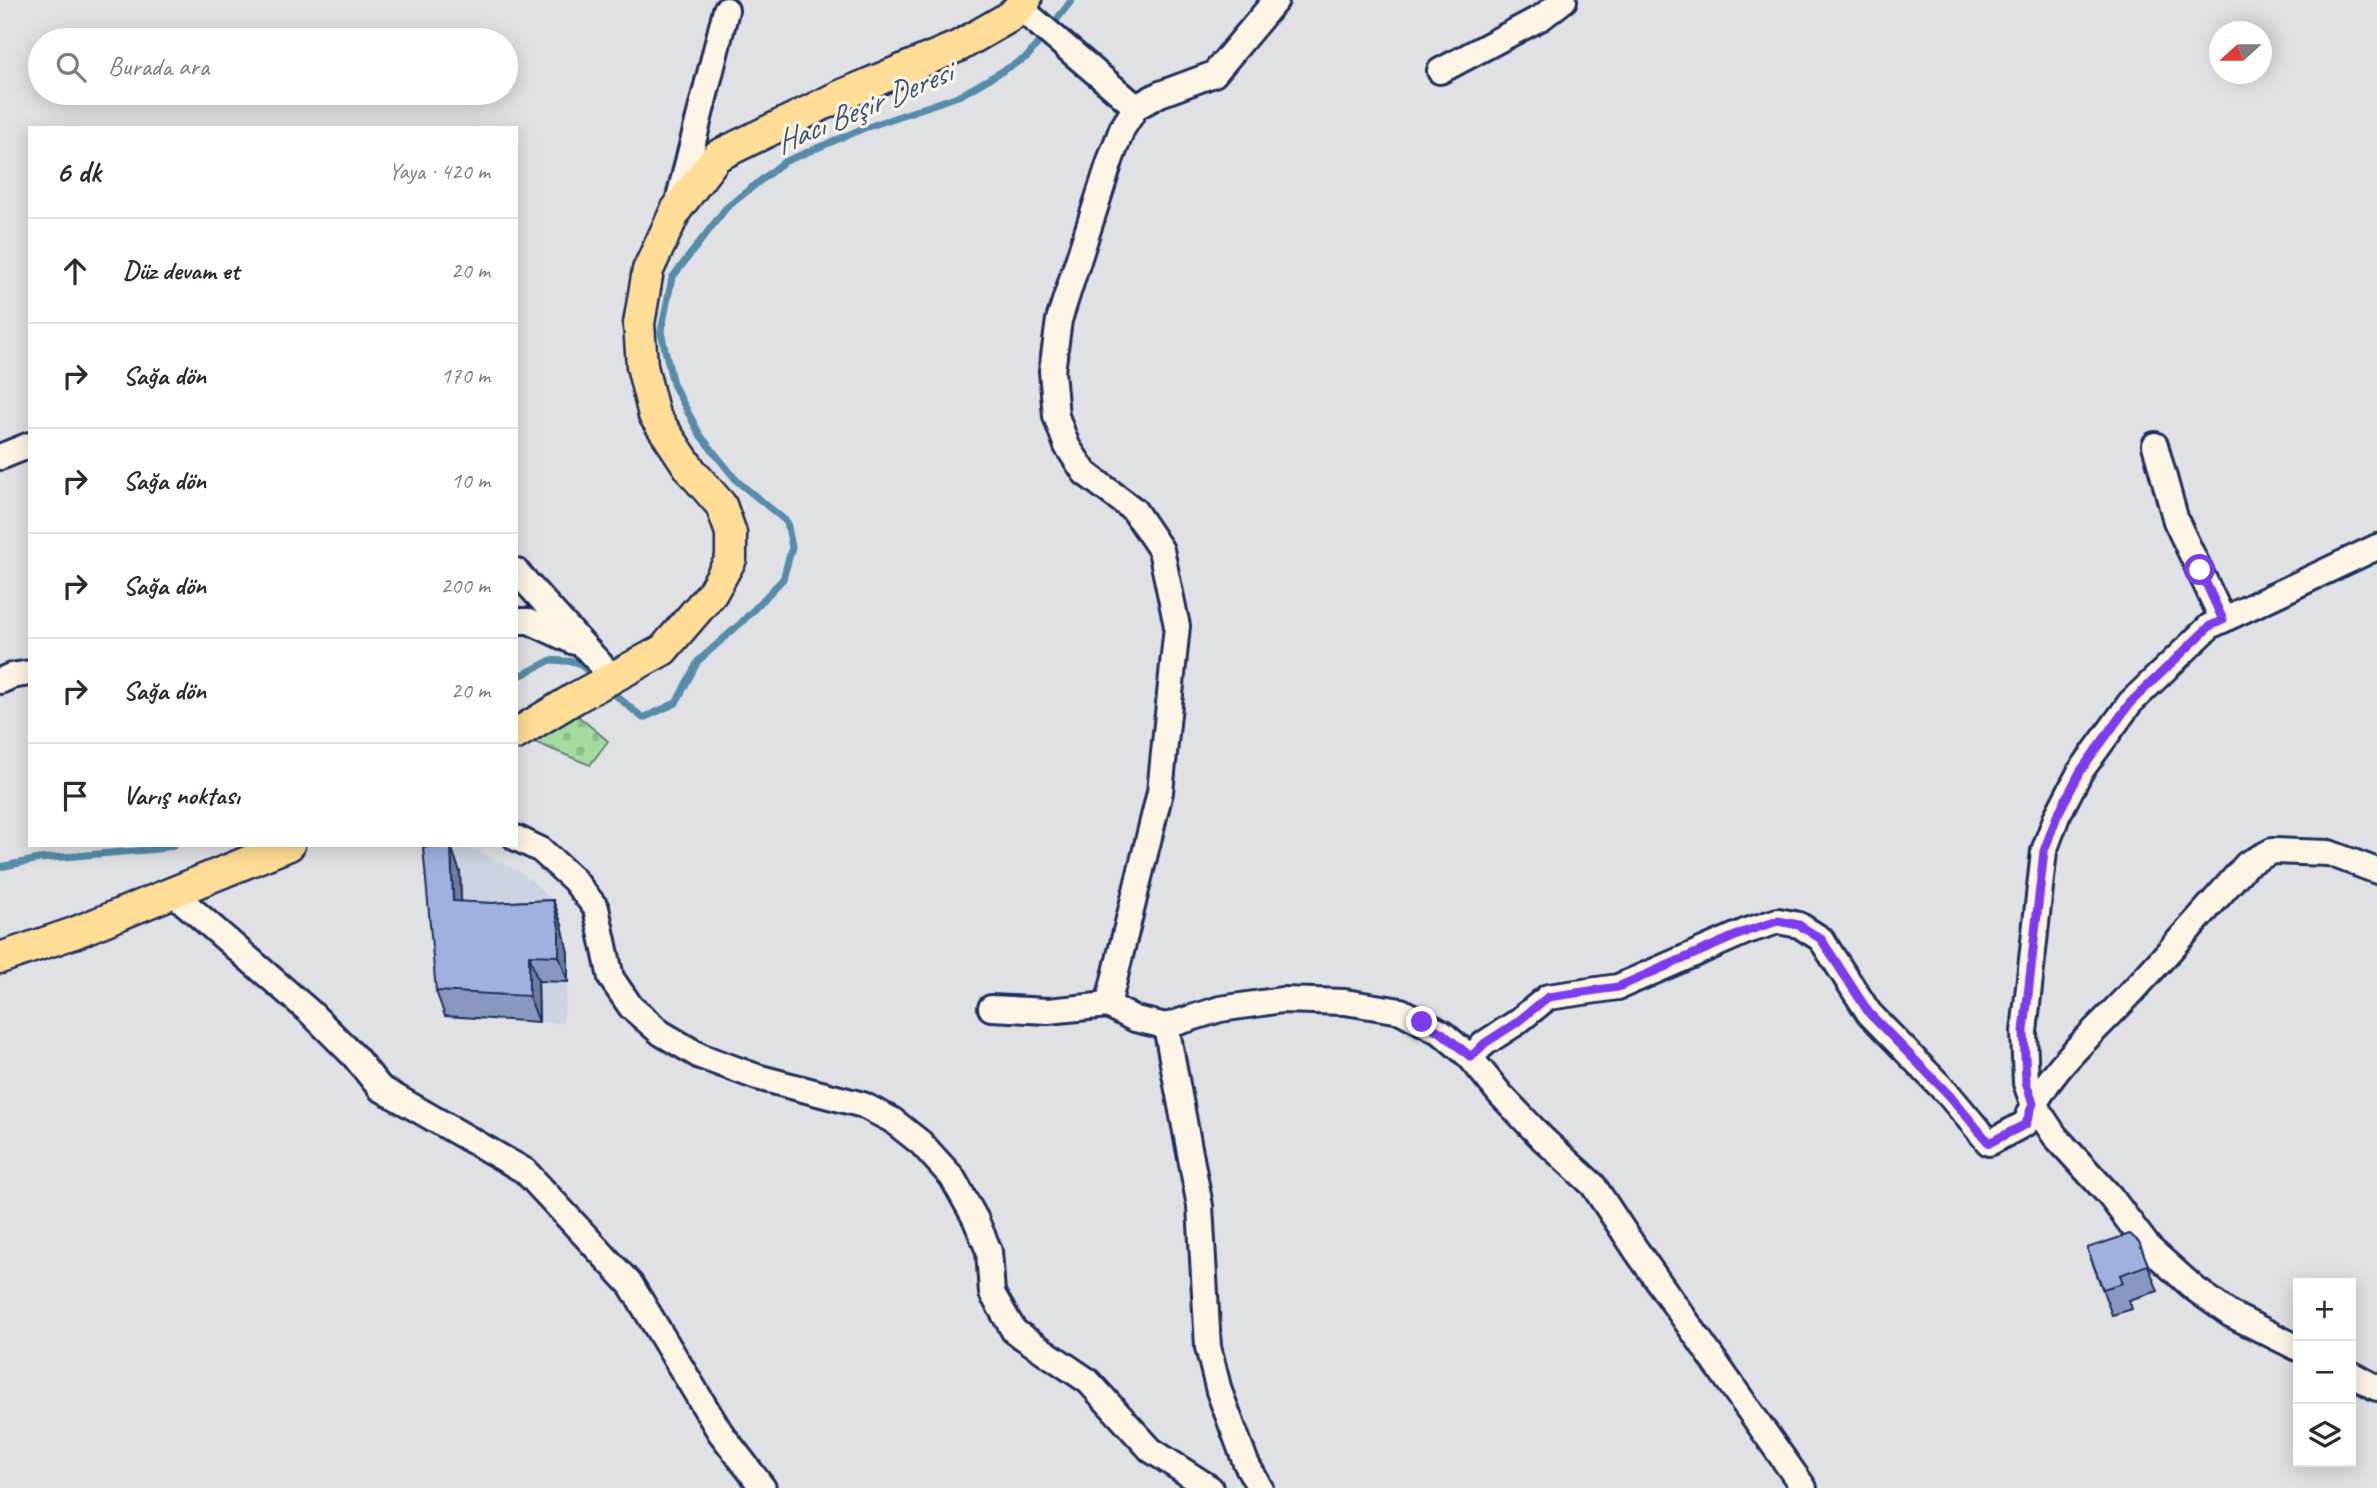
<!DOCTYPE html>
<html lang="tr">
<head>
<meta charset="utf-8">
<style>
	body { margin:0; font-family:Caveat,sans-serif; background:#f7f7f7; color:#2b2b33 }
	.controls { position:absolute; right:21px; bottom:21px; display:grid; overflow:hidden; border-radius:0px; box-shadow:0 4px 18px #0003 }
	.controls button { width:63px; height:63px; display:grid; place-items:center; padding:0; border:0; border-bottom:2px solid #e1e1e2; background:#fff; color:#2b2b33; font:35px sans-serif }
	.compass { position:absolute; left:2209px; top:21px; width:63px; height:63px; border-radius:50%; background:#fff; box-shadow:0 4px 18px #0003; rotate:249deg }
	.stop { position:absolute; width:21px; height:21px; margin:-16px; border:5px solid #7c3aed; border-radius:50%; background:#fff }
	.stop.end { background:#7c3aed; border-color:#fff; box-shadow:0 2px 7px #0008 }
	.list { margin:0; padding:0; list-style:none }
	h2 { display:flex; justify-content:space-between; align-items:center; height:91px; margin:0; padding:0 28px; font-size:30px }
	h2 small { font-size:23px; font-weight:400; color:#7c7c81 }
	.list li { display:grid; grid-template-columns:46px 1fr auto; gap:21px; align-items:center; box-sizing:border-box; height:105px; padding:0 28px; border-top:2px solid #e1e1e2 }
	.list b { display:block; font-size:26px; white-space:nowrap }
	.list em { font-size:23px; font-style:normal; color:#7c7c81 }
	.icon { flex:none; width:38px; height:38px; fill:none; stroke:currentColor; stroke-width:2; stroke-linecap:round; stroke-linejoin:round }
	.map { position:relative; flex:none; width:2377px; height:1488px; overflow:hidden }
	.search { position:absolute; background:#fff; box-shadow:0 4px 18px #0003; left:28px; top:28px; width:490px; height:77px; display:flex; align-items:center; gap:18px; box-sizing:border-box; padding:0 24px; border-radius:38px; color:#7c7c81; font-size:26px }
	.panel { position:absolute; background:#fff; box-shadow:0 4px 18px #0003; left:28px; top:126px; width:490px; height:721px; border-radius:0px }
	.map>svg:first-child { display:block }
</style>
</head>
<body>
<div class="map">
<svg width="2377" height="1488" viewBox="0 0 2377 1488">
	<defs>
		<pattern id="cemetery-stones" width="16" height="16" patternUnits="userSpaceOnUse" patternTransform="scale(1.75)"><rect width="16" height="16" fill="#a4db9f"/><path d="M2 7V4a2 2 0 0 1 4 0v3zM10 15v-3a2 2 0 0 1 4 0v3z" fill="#8dbc8b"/></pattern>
	</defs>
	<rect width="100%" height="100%" fill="#e0e1e4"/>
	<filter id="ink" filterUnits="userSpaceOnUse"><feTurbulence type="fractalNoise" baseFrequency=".0143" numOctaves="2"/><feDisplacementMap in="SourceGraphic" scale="14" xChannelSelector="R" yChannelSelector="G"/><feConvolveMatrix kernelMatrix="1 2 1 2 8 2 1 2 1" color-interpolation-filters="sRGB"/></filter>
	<g filter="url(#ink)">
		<path fill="#cdd3e3" d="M429,845H458L475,850L524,874L551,900L566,935L568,953V982L563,1023L445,1016Z"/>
		<path fill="url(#cemetery-stones)" stroke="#60857e" stroke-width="2" d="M572,711L608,741L590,765L527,739Z"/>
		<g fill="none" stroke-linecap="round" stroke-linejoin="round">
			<g stroke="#568caa" stroke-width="7">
				<path d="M516,678L551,660L577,662L595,677"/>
				<path d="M607,688L643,718L676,703L698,661L741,623L783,579L792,547L787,522L737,481L700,435L673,384L661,332L672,278L726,208L784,162L862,129L961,95L1027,57L1072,0"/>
				<path d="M0,867L39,859L158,849L174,845"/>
			</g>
			<g stroke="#1b2f5e" stroke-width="30">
				<g id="minor">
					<path d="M1019,7L1136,107"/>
					<path d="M1440,71L1542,17L1564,0"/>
					<path d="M677,206L726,10"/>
					<path d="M2155,445L2176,521L2223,620"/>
					<path d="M0,457L30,445"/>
					<path d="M516,571L613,678"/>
					<path d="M516,621H529L574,642"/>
					<path d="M0,681L11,676L30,673"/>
					<path d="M516,838L541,850L574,880L596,908L611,978L631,1007L661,1033L700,1056L757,1077L863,1105L892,1120L921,1143L952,1177L975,1218L989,1251L992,1293L1014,1331L1088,1381L1151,1450L1210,1488"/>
					<path d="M173,893L310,1012L355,1057L380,1088L525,1171L631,1285L720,1432L763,1488"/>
					<path d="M1108,1005L1160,792L1177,626L1161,550L1134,510L1085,473L1067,446L1056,416L1052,371L1059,320L1111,158L1122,129L1136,107L1160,94L1214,74L1276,0"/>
					<path d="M991,1008L1048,1011L1108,1005L1135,1019L1166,1026L1220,1009L1282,1000L1345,1002L1401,1011L1442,1033L1470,1057L1485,1043L1516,1023L1548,997L1618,987L1747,931L1778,921L1799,925L1821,939L1869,1013L1949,1095L1989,1143L2026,1123C2045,1072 2092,1035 2129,995C2169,952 2208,908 2247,864L2272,851L2329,853L2377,871"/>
					<path d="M1166,1026L1200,1206L1208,1347L1219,1391L1246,1463L1260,1488"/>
					<path d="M1470,1057L1500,1094L1543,1139L1593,1185L1636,1250L1804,1488"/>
					<path d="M2298,1348L2230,1314L2195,1289L2149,1248L2110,1196L2055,1136L2033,1103L2026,1083L2024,1032L2044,851L2057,816L2080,772L2130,703L2210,626L2377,547"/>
					<path d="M2351,1374L2377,1388"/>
				</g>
			</g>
			<g stroke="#1b2f5e" stroke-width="35">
				<g id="major">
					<path d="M516,734L577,697L663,650L712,593L731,559V533L721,505L692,472L654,415L642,366L639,324L648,270L676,210L717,156L842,95L959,46L1011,16L1026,0"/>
					<path d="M0,958L74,933L289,845"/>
				</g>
			</g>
			<use href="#minor" stroke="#fcf5e5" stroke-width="24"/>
			<use href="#major" stroke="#ffdd96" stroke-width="30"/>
		</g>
		<g fill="#8a98c1" stroke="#1b2f5e" stroke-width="2">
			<path d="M460,872L461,902L492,903L553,900L562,925L568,953V982L538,981L539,1022L445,1016L436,991Z"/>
			<path d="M2139,1242L2158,1291L2129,1300L2132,1309L2112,1315L2087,1248Z"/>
		</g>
		<g fill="#707c9d" stroke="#1b2f5e" stroke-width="2">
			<path d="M451,846L460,872L462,927L453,901Z"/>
			<path d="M553,900L562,925L568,953V982L559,956Z"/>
			<path d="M529,955L538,981L539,1022L529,996Z"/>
		</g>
		<g fill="#a0b1e0" stroke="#1b2f5e" stroke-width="2">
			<path d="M451,846L453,901L492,903L553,900L559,927V956L529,955V996L436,991L423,847Z"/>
			<path d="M2130,1234L2139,1242L2148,1265L2120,1275L2123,1283L2103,1289L2087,1248Z"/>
		</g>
	</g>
	<g fill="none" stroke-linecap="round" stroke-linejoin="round" filter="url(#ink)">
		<path stroke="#7c3aed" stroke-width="9" d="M1422,1022L1442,1033L1471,1057L1485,1043L1516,1023L1548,997L1618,987L1747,931L1778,921L1799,925L1821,939L1869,1013L1949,1095L1989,1143L2026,1124L2033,1103L2026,1083L2024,1031L2044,851L2057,816L2080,772L2130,703L2210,626L2223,620L2200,570"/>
	</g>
	<g text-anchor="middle" stroke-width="6" stroke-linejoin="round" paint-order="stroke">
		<g font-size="32" font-style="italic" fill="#34567e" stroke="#fcf5e5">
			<text transform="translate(863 107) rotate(-23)" y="11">Hacı Beşir Deresi</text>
		</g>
	</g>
</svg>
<div class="controls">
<button>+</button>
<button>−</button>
<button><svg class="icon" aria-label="layers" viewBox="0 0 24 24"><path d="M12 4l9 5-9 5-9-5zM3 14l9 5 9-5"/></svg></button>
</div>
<svg class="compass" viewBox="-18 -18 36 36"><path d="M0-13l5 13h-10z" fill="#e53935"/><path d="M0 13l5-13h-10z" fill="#7c7c81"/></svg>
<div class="stop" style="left:2200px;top:570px"></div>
<div class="stop end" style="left:1422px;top:1022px"></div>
<div class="search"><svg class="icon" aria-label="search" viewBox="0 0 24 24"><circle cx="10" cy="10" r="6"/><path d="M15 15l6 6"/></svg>Burada ara</div>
<section class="panel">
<h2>6 dk<small>Yaya · 420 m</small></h2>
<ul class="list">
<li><svg class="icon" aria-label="ahead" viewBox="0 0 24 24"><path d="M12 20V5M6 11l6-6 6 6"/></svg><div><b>Düz devam et</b></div><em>20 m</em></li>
<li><svg class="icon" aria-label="right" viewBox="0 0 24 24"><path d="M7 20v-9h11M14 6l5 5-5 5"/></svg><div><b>Sağa dön</b></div><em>170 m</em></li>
<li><svg class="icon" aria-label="right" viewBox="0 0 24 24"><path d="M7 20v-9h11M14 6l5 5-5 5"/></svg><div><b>Sağa dön</b></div><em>10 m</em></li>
<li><svg class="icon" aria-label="right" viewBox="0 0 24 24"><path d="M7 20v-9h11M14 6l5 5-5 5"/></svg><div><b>Sağa dön</b></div><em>200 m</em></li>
<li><svg class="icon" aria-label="right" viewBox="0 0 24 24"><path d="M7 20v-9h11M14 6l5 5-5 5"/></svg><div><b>Sağa dön</b></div><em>20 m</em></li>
<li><svg class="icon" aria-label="arrive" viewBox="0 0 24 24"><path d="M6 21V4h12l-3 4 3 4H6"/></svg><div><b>Varış noktası</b></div></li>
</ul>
</section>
</div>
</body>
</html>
